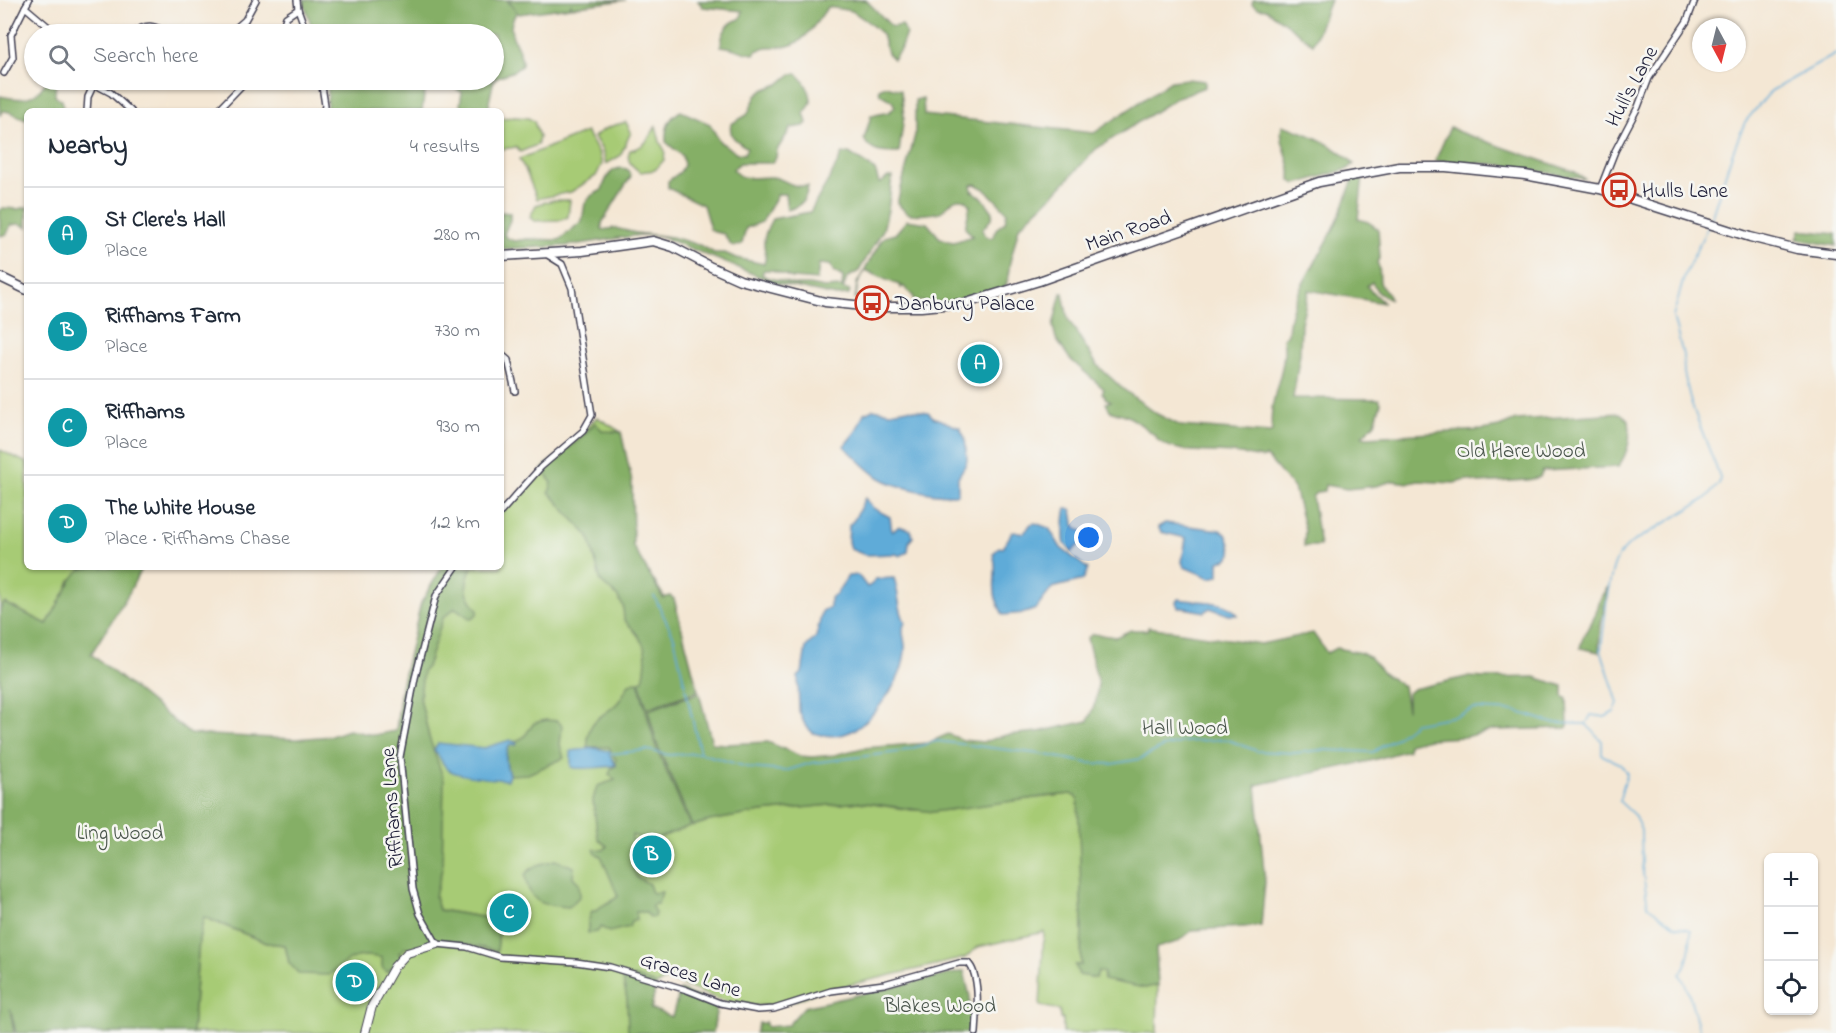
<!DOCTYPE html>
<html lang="en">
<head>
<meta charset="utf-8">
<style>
	body { margin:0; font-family:"Indie Flower",sans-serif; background:#f2f2f3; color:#1f2937 }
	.controls { position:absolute; right:18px; bottom:18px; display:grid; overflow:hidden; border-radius:9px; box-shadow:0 2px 4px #0004 }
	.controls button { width:54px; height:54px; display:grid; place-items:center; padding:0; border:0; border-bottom:2px solid #e0e1e3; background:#fff; color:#1f2937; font:30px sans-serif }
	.compass { position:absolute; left:1692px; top:18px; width:54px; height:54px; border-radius:50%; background:#fff; box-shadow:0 2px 4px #0004; rotate:173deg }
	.you { position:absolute; left:1089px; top:538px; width:21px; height:21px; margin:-15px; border:4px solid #fff; border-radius:50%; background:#1a73e8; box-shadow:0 0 0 9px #1a73e833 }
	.badge { display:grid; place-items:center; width:39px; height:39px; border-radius:50%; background:#c8321e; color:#fff; font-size:20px; font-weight:700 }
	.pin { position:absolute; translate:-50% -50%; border:3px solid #fff; box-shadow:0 2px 6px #0006 }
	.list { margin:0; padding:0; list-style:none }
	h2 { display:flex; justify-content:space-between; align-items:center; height:78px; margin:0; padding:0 24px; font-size:26px }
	h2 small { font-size:20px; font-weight:400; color:#747a83 }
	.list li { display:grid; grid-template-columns:39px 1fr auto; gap:18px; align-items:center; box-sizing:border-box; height:96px; padding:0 24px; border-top:2px solid #e0e1e3 }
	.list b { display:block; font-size:22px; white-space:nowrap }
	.list p { margin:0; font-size:20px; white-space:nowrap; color:#747a83 }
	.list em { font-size:20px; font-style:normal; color:#747a83 }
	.icon { flex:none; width:33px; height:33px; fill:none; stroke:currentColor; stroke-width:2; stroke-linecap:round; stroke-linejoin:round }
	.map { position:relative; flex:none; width:1836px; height:1033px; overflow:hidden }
	.search { position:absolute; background:#fff; box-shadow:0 2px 4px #0004; left:24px; top:24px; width:480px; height:66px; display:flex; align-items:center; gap:15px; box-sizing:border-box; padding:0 21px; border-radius:33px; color:#747a83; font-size:22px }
	.panel { position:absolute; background:#fff; box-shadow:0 2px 4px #0004; left:24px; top:108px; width:480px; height:462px; border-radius:9px }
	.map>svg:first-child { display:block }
</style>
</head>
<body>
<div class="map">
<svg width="1836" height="1033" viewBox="0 0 1836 1033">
	<rect width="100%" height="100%" fill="#f6f6f2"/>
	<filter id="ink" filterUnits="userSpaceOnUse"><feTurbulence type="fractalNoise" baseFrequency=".0167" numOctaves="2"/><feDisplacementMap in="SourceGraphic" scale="12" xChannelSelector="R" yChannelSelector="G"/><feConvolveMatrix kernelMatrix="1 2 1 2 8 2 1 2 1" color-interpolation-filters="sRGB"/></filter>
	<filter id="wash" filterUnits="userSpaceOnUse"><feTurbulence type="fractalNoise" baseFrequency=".008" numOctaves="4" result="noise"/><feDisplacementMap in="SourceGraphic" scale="24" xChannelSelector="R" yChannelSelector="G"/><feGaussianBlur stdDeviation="1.35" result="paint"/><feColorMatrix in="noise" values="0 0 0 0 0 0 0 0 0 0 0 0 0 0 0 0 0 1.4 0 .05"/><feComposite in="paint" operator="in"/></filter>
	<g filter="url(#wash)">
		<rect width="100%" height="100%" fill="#f4e7d4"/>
		<g fill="#a7cb74" stroke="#647658" stroke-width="1.5">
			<path d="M515,117L528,118L534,121L539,137L537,145L520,152L516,147L503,149L501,148V118Z"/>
			<path d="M626,122L631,132L620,156L606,164L602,150L594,137C603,128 614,125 626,122Z"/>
			<path d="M656,126L660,142L665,151L664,160L655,170L640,172C632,166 625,161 630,150C645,148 649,138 656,126Z"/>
			<path d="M586,132L599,153L602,164L596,176L571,192L537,199L525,169L519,159Z"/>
			<path d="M553,200H570L568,217L561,220L534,221L530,217L536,205Z"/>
			<path d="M597,417L621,432L630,475L632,493L631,539L634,550L665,598L670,596L674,599L698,691L648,710L657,744L692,826L709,821L761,812L859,802L911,810H950L974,805L1071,794L1078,798L1079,810L1082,924L1081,965H1075L1105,973L1103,979L1145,988L1158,985L1157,1033H1063V1019H1060V1010L1040,1006L1044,932L978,947L965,958L853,984C842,988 832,988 821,991C809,994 798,1001 785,1004C739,1012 709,996 668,979L656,985L651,1009L672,1017L717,1004L713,1033H192L199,939L203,917L267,943L285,945L289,963L358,956L369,955L383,958L399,953L406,946L445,940L497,951L500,920L439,910L435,895L442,869L429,737L420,698L396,730L401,687L421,603L442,567H501V513Z"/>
			<path d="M0,450L27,463V567L93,568L70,580L64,596L47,624L5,603L0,611Z"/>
		</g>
		<g fill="#85af66" stroke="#546850" stroke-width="1.5" fill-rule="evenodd">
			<path d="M303,0H507L516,11L508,0H626L572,7L571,4L570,7L519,14L517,12C501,34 523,45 522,65C514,74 504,73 494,79L489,102L490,111H464L460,105L462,92L452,87V80H494V34H314Z"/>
			<path d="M866,0L892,27L902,25L906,33L900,50L893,59L887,53L882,34L868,22L852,11L828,7C817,20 807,42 788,46C774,49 772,43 756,51L754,54C742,53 734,47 721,46C721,34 727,22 740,19L743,11L703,7L698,1Z"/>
			<path d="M1253,0H1330L1313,44L1266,9L1257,8L1252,4Z"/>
			<path d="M791,74H797C803,78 811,92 811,100C812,105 807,109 804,113L807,123L804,126L791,128L777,150L776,158L771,163H740L733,169C740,183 759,176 772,177C787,179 788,188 808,186C806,201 801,206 787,210L785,194H778L762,222L746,228L742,244L734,247L730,244L724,234L714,232L710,229L703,205L668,188V181L680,172L684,165L682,156L666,142C665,129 669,117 681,111L710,124L720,142L737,153L744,154L747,148C738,141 728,138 731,124L747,115L756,96L763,90L779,84Z"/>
			<path d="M1187,79L1205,81V87L1178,97L1096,149L1057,191L1019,227L1010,262L1007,283L1004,288C974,297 946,305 914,301L913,296L903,286L901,288L900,285C888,282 877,275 865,270L858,284L856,296L868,300L855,299L857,283L881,241L884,237L895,234L907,220L927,223L940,238L948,241L954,242L973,236L965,228L970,206L966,200C953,196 951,204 942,211C938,214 912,216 908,213C904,211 900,206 897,203L915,135V100L923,98L924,115L1094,133L1171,81ZM975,184L986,190L1007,212L1005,222L996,229L994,236L991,238L986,236L982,230L992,218L993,212L982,197L972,191L971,185Z"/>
			<path d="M48,80H56L55,96L62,100L63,111H27V119C18,117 12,111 3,111L0,115V96C13,99 27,101 39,91C42,88 45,83 48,80Z"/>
			<path d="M327,80H430L424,96L422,111H326L328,94Z"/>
			<path d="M886,86L901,90L904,116L899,153C884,153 871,154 864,139L871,116L889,112L895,107L892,101L880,94L879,89Z"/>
			<path d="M1282,125C1308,133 1335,144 1354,164L1348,169L1296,184L1290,180C1293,161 1278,144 1282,125Z"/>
			<path d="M1450,127L1459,132L1575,172L1585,179L1495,164L1435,161Z"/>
			<path d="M849,153L875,170L879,183L882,182L888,177H892L888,210L883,230L859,271L847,278L843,289L850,291L849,295L836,296L775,283L660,236L640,235L566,246L501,249V212L510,213V220L504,234L507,238L514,241L527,239L559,240L582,221L585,203L592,195L602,190C606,177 612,165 627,169L631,176L602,223V230L615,228L636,233L672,237L702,246L714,253H725L736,258L764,264C768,252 764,254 764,243C764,234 768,226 772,219L810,212L833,172L842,154ZM819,264L830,265L834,272L843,277L842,287L824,288L809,285H796L766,277L762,274L764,270H772L792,278L817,280Z"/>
			<path d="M1363,177L1358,219L1368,222L1378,229L1380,257L1377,262C1381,269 1379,275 1380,282C1382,290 1389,291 1390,299L1378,293L1372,282L1367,286C1369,289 1380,300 1384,303L1309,290L1301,323L1300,354L1293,398L1379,399L1381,403L1375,423L1362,436L1367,437L1482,430L1499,427L1516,420L1620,413L1629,420C1631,439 1629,451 1618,467L1543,471L1540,477L1528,480L1479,483L1467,480L1454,483L1418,481L1410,483L1393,481L1376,486L1347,489L1325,485L1324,491L1317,492L1312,497L1320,546H1304L1305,530L1294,488L1266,456L1265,458C1254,457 1243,454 1232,453C1212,451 1176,454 1159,441C1157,439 1156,436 1153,434C1145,428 1135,419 1127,416C1115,409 1113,419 1106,403L1111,401L1105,398V396L1102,393L1104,389L1070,359L1056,339L1053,326L1061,293H1063L1068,319L1097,365L1123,389L1157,414L1181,426L1270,433L1272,432C1267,395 1289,371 1283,338L1288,334C1289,297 1314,267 1330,236C1340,217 1346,198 1353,179Z"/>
			<path d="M27,207V227L20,224L11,225L7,234L0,236V210L3,208L18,209Z"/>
			<path d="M1800,230L1836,234V246L1797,239Z"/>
			<path d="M595,423L603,431L621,432L632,481L633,546L663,598L670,596L674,599L698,691L647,708L639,681L643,680C650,651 645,640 624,620L623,606L617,596L601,582L589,537L549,492L552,483L542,470L548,463L579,440Z"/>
			<path d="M92,567H142L129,593L91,654L190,734L295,739L331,736L348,730L374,735L395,731L397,728L401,687L421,603L442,567H472C463,586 465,594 478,610L477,614L471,619L455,608L443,618L427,667L423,671L420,698L429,737L444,780L442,869L435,896L439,910L500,920L497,951L445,940L431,942L412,952L406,947L399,953L402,958L387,972L382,968V958C355,952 349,959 329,975L299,974L289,963L285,945L267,943L204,917L199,939L192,1033H16L10,1008L14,1033H0V610L4,603L47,624C55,612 70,577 80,570C83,568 90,568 92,567Z"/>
			<path d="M1608,587L1600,630L1599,652L1580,648C1583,630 1591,627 1596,613C1601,599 1597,601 1608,587Z"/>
			<path d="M1148,627L1261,644L1313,633L1327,653L1336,648L1361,653L1369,657L1384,674L1403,686L1407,710V694L1413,689L1466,677L1487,678L1535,677L1563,686V696L1567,699L1568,726L1566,728L1495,730L1464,737L1429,739L1408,744V750L1370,761L1256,785L1265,882L1261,926L1193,930L1177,942L1156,948L1158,985L1145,988L1103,980L1104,973L1098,971L1096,978L1079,975L1075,965H1081L1082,924L1078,798L1071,794L1042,797L933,812L859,802L761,812L709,821L692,826L657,744L648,710L699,693L712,743L726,744L768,742L800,756L812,757L834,755L863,748L928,743L948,734L963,740L983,742L1006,735L1038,732L1088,721L1096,701L1098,683L1087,638L1093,634L1116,637L1131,630H1148Z"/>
			<path d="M638,681L656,747L690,826L659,838H641L632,835V841H638L641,847L634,869L637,877L649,884L652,893L662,892L658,904H653L652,907L655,913L654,917H650L645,912H636V920L631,922L629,927L609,932L601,927L597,932L588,933V922L592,911H596C602,903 612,903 618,896L601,856L596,854L594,849L604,850L607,846L598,839L593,800L597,786L615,780L609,774L612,768L616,766V759L612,754L609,747H588C585,716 607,717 619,701C623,696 626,689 629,684Z"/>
			<path d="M546,720L558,721L562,726L560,745L564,758L528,774L509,775C506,765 503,752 511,744L516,745L514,742L524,737L534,723Z"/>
			<path d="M556,860L574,867L573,877L579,883L580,896L569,907C544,905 529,905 525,875C532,865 544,863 556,860Z"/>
			<path d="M964,971L970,997V1033H755L759,1023H765V1021L767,1027L788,1025L804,1007Z"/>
			<path d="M622,976L636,977L656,985L651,1009L672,1017L680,990L717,1004L713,1033H628L627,999Z"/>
		</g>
		<g fill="#5fabd8" stroke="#40668a" stroke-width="1.5">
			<path d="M873,409L890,412L908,409L928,412L933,417L960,428L965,438L967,459L966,464L958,477V493L955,495C936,496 895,487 880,478C867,470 855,456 844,446L856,431L864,413Z"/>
			<path d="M865,498L873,508L890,517L892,532L899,526L911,530L913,537L909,542L908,552L900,556L896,554L865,555L850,549L848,542L849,525L854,520Z"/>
			<path d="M1066,509H1071C1078,526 1067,523 1085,533V538L1072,552C1071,551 1066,546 1065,544C1063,540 1064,513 1066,509Z"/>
			<path d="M1035,523L1049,528L1061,548L1088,569L1083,580L1052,588L1036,609L1025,613L1003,615C1000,608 995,600 995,592C993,578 998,568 993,554L999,547L1003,548L1012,532L1024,533L1031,524Z"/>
			<path d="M1165,523L1220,530L1226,534L1229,541L1232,554L1227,559L1219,561V576L1210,578L1184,567L1182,562L1186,538L1161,532L1158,527Z"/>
			<path d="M858,575L867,587L871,585L875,579L894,578C899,592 898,609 905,622C901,631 904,636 905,645C906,650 904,658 903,663C899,684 872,720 854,730C841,737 826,737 813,733L805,725L799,711L798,677L802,673L806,647L816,637L822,611L830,607V598L836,594L848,576Z"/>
			<path d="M1178,599C1196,603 1226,598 1238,615H1229L1210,608L1205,612L1178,607L1176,602Z"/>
			<path d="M510,740L517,743L516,745L511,744C503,752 506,765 509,775L507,780C493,779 459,777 449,770C442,765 440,756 434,750L438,743L484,748Z"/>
			<path d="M595,748L610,751L609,754L616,765C609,767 578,770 571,767V751Z"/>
		</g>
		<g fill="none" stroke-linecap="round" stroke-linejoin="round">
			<g stroke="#5fabd8" stroke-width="1.5">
				<path d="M1710,222L1732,154L1745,122L1771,91L1836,54"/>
				<path d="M654,596L674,637L700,753L750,768L785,771L811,763L899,752L937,741L1041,754L1088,763L1112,764L1140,759L1163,747L1184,742L1226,739L1257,751L1295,753L1321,750L1373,752L1396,738L1415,723L1456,716L1474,709L1515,711L1552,723L1585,724"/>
				<path d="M609,754L647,750L669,755L699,753"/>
				<path d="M1700,1033L1688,990L1680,974C1690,961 1690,946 1691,930L1675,926L1648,906L1642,867L1641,830L1634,815L1619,801L1627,774L1621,764L1602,755V741L1586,724L1591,715L1605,717L1614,712L1618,703L1601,650L1608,591L1613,568L1619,555L1630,544L1705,499L1719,484L1720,477L1716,467L1691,403L1684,373L1683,355L1673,317L1685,274L1708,226"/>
			</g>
		</g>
	</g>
	<g filter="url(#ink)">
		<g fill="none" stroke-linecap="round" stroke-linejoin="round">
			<g stroke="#424052" stroke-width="8">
				<g id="street">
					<path d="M29,0L25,7L57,34"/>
					<path d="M297,0L298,9L307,34"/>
					<path d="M133,34C147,21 156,27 172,34"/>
					<path d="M229,34L245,20L256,0"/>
					<path d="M281,34L286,17L298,9"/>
					<path d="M4,73L13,57L11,35L25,7"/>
					<path d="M321,80L325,105L324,111"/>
					<path d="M94,84L111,93L131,111"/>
					<path d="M87,111L88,97L96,80"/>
					<path d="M217,111L247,80"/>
					<path d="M1600,189L1615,151L1638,107L1649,78L1687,21L1695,0"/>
					<path d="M501,354L508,360L515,391"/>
					<path d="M501,512L541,467L583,431L592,415L572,288L562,264L546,254"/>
					<path d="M456,567L436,596L415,678L400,757L413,889L420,914L437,944L467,947L500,957L576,962L610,967L687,990L720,1003L758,1010L774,1009L831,991L884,984L959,963H968C981,975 977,1016 976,1033"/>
				</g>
			</g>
			<g stroke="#424052" stroke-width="10">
				<path id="secondary" d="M365,1033L372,1006L394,967L407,953L437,944"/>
			</g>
			<g stroke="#424052" stroke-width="11">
				<g id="primary">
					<path d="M501,256L582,251L653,241L673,247L711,267L740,280L825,302L873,307H921L966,303L1039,281L1319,182L1399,167H1446L1525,175L1600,189L1750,237L1797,249L1836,254"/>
					<path d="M0,277L27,290"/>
				</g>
			</g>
			<use href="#street" stroke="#fff" stroke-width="5"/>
			<use href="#secondary" stroke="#fff" stroke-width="8"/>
			<use href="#primary" stroke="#fff" stroke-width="8"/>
		</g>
	</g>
	<defs>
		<g id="bus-ring" transform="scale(1.725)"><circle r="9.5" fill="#f6f6f2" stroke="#c8321e" stroke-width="1.5"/><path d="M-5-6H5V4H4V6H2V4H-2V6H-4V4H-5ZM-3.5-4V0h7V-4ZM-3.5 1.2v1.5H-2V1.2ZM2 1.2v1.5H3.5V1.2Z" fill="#c8321e"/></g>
	</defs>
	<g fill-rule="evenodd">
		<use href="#bus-ring" x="1619" y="190"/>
		<use href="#bus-ring" x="872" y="303"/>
	</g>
	<g text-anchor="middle" stroke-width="5" stroke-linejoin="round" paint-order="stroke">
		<g font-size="21" fill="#22223b" stroke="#f6f6f2">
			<text transform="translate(1631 86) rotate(-62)" y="7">Hull's Lane</text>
			<text transform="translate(1128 230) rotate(-19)" y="7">Main Road</text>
			<text transform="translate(391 808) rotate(-94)" y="7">Riffhams Lane</text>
			<text transform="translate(691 974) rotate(18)" y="7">Graces Lane</text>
		</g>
		<g font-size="21" fill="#22223b" stroke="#f6f6f2" text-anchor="start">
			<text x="1642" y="197">Hulls Lane</text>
			<text x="895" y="310">Danbury Palace</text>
		</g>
		<g font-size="21" fill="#4a554c" stroke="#f6f6f2">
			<text x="1521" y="457">Old Hare Wood</text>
			<text x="1185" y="734">Hall Wood</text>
			<text x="120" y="839">Ling Wood</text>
			<text x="940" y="1012">Blakes Wood</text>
		</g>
	</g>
</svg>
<div class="controls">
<button>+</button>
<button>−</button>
<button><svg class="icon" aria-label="locate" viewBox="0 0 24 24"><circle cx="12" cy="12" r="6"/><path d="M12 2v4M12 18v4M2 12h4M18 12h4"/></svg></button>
</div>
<svg class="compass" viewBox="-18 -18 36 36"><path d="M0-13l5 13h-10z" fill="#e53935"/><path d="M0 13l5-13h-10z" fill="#747a83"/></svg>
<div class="you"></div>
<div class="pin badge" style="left:980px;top:364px;background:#0f9aa8">A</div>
<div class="pin badge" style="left:652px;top:855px;background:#0f9aa8">B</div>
<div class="pin badge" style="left:509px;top:913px;background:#0f9aa8">C</div>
<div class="pin badge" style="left:355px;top:982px;background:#0f9aa8">D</div>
<div class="search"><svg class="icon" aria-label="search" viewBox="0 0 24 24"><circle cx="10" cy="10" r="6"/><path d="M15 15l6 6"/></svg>Search here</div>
<section class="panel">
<h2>Nearby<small>4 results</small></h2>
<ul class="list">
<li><span class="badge" style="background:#0f9aa8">A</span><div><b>St Clere's Hall</b><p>Place</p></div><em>280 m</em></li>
<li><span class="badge" style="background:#0f9aa8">B</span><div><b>Riffhams Farm</b><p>Place</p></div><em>730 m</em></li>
<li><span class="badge" style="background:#0f9aa8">C</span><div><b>Riffhams</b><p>Place</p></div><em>930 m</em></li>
<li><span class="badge" style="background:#0f9aa8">D</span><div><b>The White House</b><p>Place · Riffhams Chase</p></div><em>1.2 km</em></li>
</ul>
</section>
</div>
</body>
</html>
